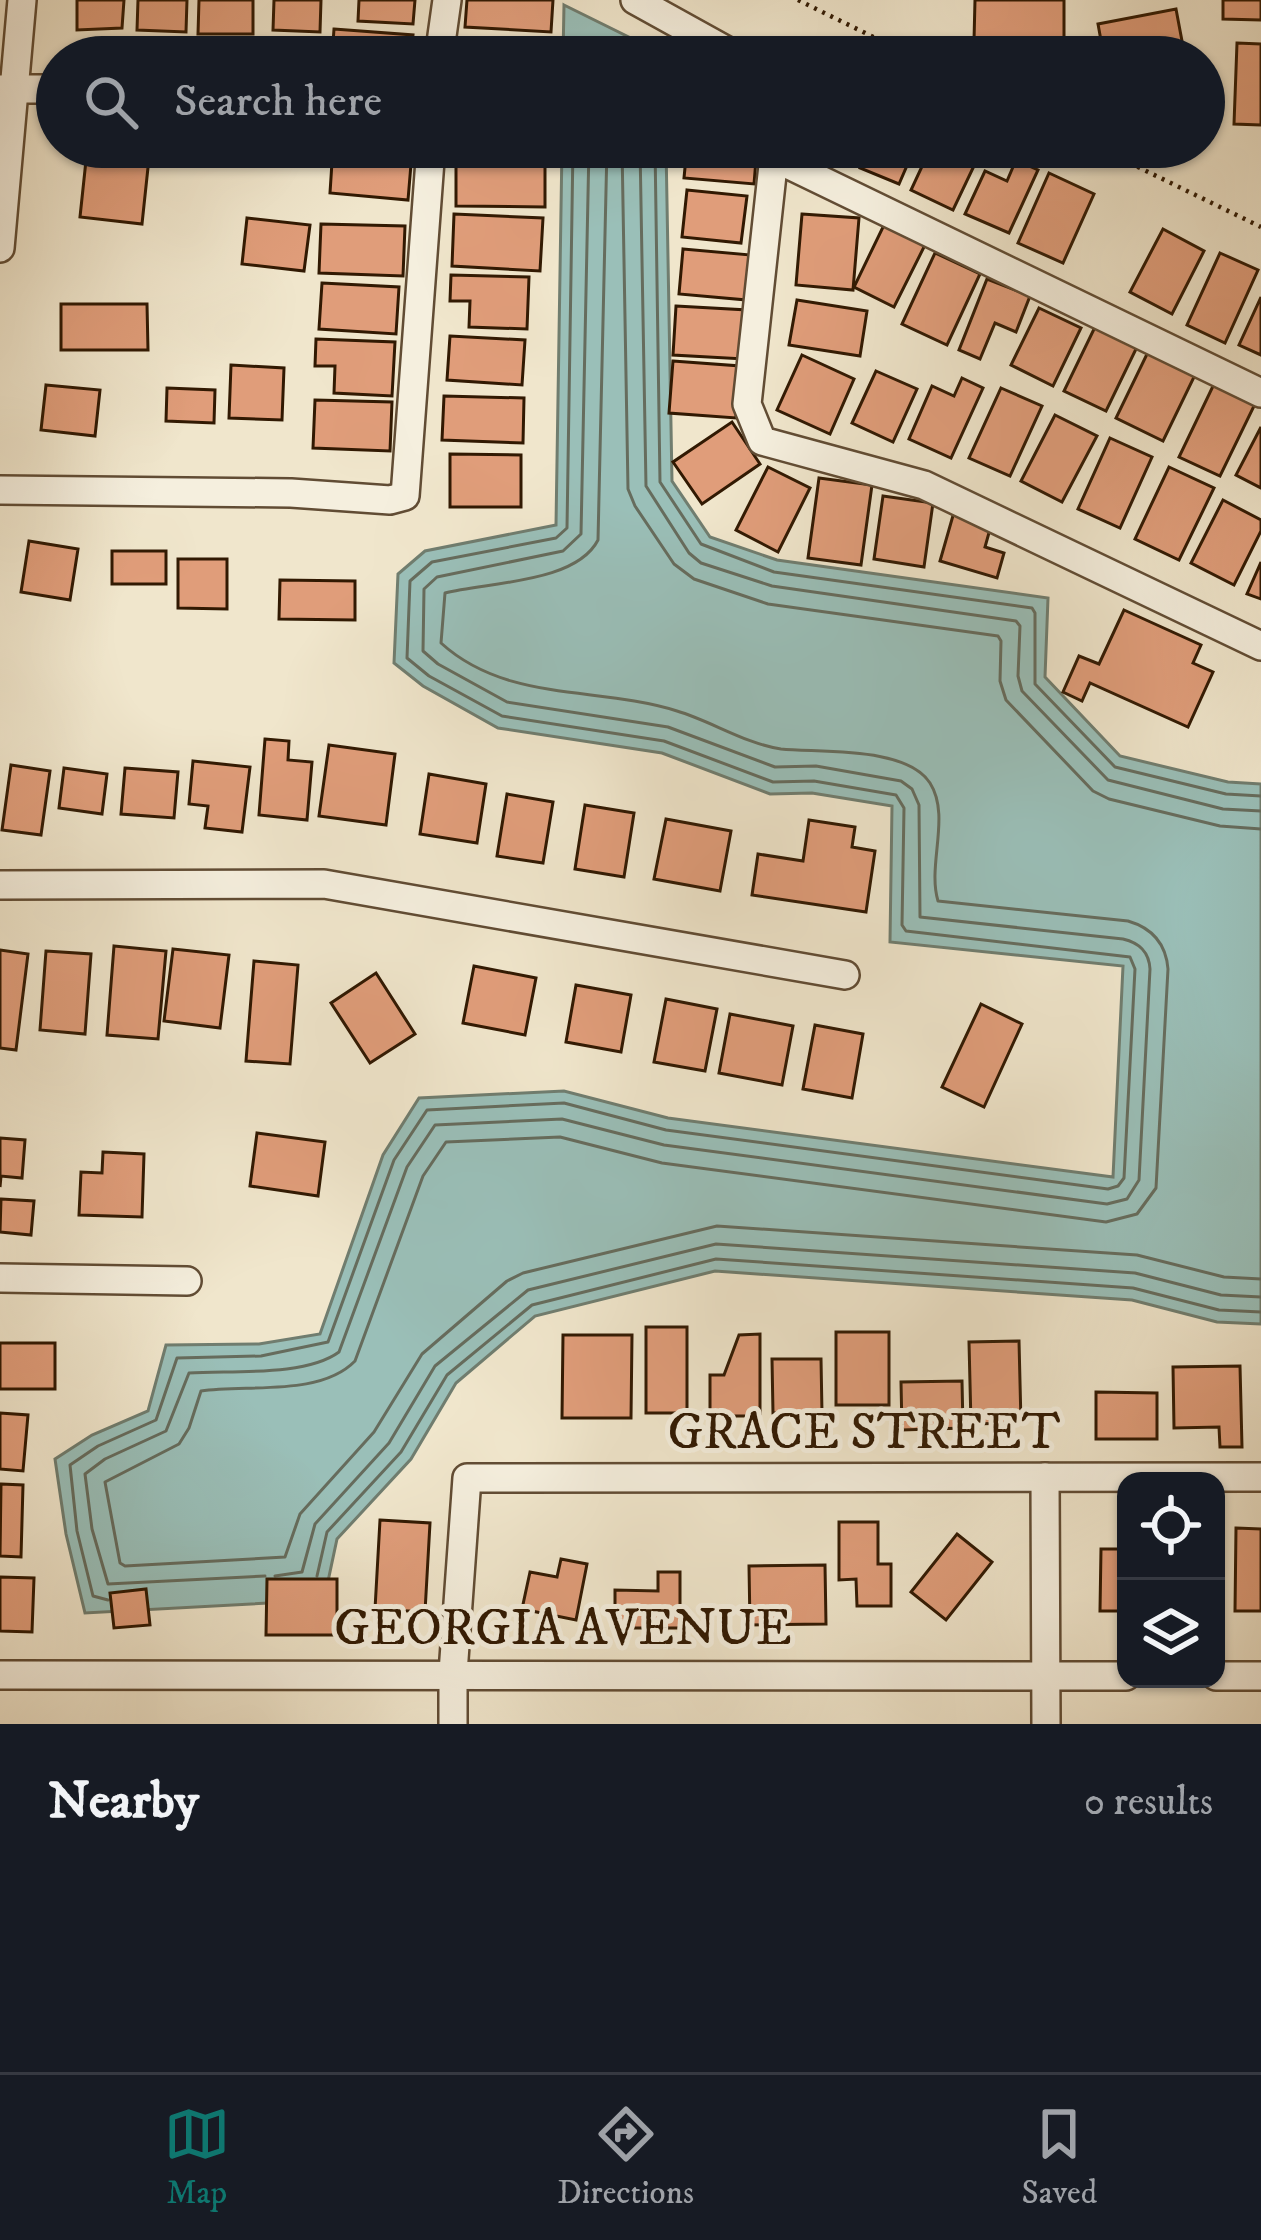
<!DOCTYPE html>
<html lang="en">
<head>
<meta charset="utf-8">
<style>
	body { margin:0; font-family:"IM FELL DW Pica",serif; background:#242831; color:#f1f3f6 }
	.controls { position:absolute; right:36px; bottom:36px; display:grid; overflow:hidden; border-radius:24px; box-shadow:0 3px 9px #0004 }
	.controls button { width:108px; height:108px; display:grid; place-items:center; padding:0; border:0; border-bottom:3px solid #363941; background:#171b24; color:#f1f3f6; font:60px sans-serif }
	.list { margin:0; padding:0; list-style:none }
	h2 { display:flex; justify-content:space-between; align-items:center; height:156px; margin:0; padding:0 48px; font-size:51px }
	h2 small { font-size:39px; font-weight:400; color:#9ea1a6 }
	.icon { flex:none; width:66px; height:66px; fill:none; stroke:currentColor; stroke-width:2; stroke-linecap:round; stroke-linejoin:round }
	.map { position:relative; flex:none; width:1261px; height:1724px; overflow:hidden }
	.search { position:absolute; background:#171b24; box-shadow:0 3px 9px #0004; left:36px; right:36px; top:36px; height:132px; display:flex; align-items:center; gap:30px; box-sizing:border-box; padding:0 42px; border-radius:66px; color:#9ea1a6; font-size:45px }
	.sheet { height:348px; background:#171b24 }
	nav { display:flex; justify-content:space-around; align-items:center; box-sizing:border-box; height:168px; border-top:3px solid #363941; background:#171b24; font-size:33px; color:#9ea1a6 }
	nav a { display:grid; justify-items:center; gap:6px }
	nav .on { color:#0f766e }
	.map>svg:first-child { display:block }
</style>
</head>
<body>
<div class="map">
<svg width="1261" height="1724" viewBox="0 0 1261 1724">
	<rect width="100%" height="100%" fill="#f0e6cc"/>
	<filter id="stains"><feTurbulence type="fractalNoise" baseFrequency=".00167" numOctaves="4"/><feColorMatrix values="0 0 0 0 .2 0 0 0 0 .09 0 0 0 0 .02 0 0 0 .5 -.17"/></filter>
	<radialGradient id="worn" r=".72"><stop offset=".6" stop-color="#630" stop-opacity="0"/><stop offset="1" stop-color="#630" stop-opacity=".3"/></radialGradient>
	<g fill="#9abfb8" stroke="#707d6f" stroke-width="3">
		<path d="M564,5L665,55V57H563Z"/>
		<path d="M562,147H666L672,481L710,537L777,560L1048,598L1045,677L1120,756L1228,782L1261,784V1324L1217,1322L1132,1300L715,1271L535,1316L456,1383L411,1459L337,1539L324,1600L85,1613L66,1534L55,1459L92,1435L148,1411L166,1345L259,1344L320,1334L383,1155L419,1098L564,1091L668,1118L1113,1177L1123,966L890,942L892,806L812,793L770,794L662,753L498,728L423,686L394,663L398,574L425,551L556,525Z"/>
	</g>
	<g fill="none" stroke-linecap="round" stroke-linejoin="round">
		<g stroke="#666c5d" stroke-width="3">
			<path d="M607,147L598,540C576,583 489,582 445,593L441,643C507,703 598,686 677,711C711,721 746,744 781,749C820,753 906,746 930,783C951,816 927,865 938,901L1128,921C1152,928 1166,944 1168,969L1156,1188L1137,1214L1106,1222L662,1163L560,1137L446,1142L423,1176L355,1361C320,1397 246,1384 201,1391L189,1428L179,1444L105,1482L120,1563L125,1566L285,1557L300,1514L374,1432L422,1354L507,1281L523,1273L717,1226L1137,1255L1224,1277L1261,1279"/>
			<path d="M622,147L628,489L635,506L674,564L694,579L768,604L998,636L1001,641L1000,681L1006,700L1093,791L1109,799L1220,826L1261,829"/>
			<path d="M640,147L646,486L689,553L701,563L772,586L1016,621L1020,626L1018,676L1022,691L1108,780L1223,809L1261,811"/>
			<path d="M655,147L660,482L701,544L774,572L1032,608L1035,613V684L1115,767L1226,794L1261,796"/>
			<path d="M265,1576L108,1584L92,1529L85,1474L105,1459L166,1431L189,1373C230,1370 305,1377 339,1352L407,1167L435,1125L562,1119L664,1145L1107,1204L1127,1199L1139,1180L1150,969C1149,952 1140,943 1123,939L920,917L919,805L912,789L901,781L816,766L775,767L668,727L507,702L438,664L423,651L424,589L437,577L563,551L581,534L589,147"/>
			<path d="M275,1576L302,1572L315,1524L389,1443L435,1366L528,1290L716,1244L1135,1273L1221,1295L1261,1297"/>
			<path d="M317,1576L327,1532L401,1452L447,1375L532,1305L716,1259L1133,1288L1219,1310L1261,1312"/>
			<path d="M108,1600L93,1596L77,1531L70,1465L98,1446L156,1420L177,1358L261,1356L328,1342L394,1160L427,1110L564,1103L666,1130L1108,1189L1118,1186L1124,1178L1135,969L1130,957L906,931L902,925L904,808L896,795L814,781L773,782L664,741L502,716L429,676L407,658L410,581L432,562L556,538L567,528L573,147"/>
		</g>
	</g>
	<g fill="#e09d7a" stroke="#311902" stroke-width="3">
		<path d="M77,0H124L122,28L77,30Z"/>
		<path d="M138,0H187L186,32L137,30Z"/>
		<path d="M199,0H253V34H198Z"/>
		<path d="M274,0H321L320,32L273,30Z"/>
		<path d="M359,0H415L413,24L358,21Z"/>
		<path d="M467,0H553L551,32L465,27Z"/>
		<path d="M975,0H1064V42L974,41Z"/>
		<path d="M1223,0H1261V20L1223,19Z"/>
		<path d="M1176,9L1185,57H1104L1098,24Z"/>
		<path d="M334,29L413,35L411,57H332Z"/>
		<rect x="468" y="41" width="84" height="16"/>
		<path d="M1237,43L1261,44V125L1234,124Z"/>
		<path d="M333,147L412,152L408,200L330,193Z"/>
		<path d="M465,147H554V152Z"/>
		<path d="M687,147H757L754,184L684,178Z"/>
		<path d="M815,147H850L845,159Z"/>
		<path d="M869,147H915L899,184L860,168Z"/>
		<path d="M931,147H983L953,210L911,190Z"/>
		<path d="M87,151L149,158L142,224L80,217Z"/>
		<path d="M456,159H545V207L456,206Z"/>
		<path d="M1016,160L1038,170L1009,233L965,214L985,171L1007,181Z"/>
		<path d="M1049,173L1094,194L1063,263L1018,243Z"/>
		<path d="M687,190L747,196L741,243L682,237Z"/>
		<path d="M454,214L543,218L540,271L452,266Z"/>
		<path d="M802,214L859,218L853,290L796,285Z"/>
		<path d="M247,218L310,225L304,271L242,264Z"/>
		<path d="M321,224L405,226L403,276L319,273Z"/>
		<path d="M884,225L925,245L894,307L854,287Z"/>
		<path d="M1163,229L1204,251L1172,314L1130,292Z"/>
		<path d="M683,249L751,255L747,300L679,294Z"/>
		<path d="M935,253L980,274L947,345L902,324Z"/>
		<path d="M1220,253L1258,270L1225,343L1187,325Z"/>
		<path d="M451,275L529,277L527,329L469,327L470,301H450Z"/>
		<path d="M987,279L1030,296L1016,332L995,323L980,359L959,350Z"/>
		<path d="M322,283L399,287L396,334L319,329Z"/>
		<path d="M1261,297V355L1239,345Z"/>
		<path d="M797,300L867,311L860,356L789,345Z"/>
		<path d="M61,304H147L148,350H61Z"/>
		<path d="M676,306L747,310L744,359L673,355Z"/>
		<path d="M1039,308L1081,328L1053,386L1011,365Z"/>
		<path d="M1095,327L1137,347L1106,411L1064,391Z"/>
		<path d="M450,336L525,340L522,385L447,380Z"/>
		<path d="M316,339L395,342L392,396L334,393L335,366H315Z"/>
		<path d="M1148,352L1195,375L1163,441L1116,418Z"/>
		<path d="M802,355L854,379L830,434L777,410Z"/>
		<path d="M673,361L740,366L736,418L669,413Z"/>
		<path d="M231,365L284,368L282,420L229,418Z"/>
		<path d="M876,371L917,389L893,442L852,423Z"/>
		<path d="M962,378L983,388L951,458L909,439L932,386L954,396Z"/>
		<path d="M1214,384L1255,404L1220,476L1179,457Z"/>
		<path d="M46,385L100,390L95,436L41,430Z"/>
		<path d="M167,388L215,390L214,423L166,421Z"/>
		<path d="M1001,388L1042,406L1010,476L969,458Z"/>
		<path d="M444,396L524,398L523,443L442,440Z"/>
		<path d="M315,400L392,402L390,451L313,448Z"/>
		<path d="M1055,415L1097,436L1062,502L1021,481Z"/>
		<path d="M732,422L760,464L702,504L673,462Z"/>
		<path d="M1261,427V488L1236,475Z"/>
		<path d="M1110,438L1152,457L1120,528L1078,509Z"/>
		<path d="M450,454L521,455V507H450Z"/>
		<path d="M768,467L810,488L778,552L736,530Z"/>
		<path d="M1169,467L1214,488L1179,560L1135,539Z"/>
		<path d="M819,478L872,485L861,565L808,558Z"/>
		<path d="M883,496L933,503L924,567L874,559Z"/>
		<path d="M1223,500L1261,520V531L1234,585L1191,563Z"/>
		<path d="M954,512L992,522L985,547L1004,553L997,578L940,561Z"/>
		<path d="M29,541L78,549L70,600L21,592Z"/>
		<rect x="112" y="551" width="54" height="33"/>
		<path d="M178,559H227V609L178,608Z"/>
		<path d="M1261,562V599L1247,594Z"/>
		<path d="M280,580L355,581V620L279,619Z"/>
		<path d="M1124,610L1201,645L1193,663L1213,672L1188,727L1090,683L1082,701L1063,692L1079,656L1099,664Z"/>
		<path d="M265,739L289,741L288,760L312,762L307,820L259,815Z"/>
		<path d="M329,745L395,754L386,825L319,816Z"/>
		<path d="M193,761L250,767L242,832L205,828L208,806L189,804Z"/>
		<path d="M11,765L50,771L41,835L2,830Z"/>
		<path d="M64,768L107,774L102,814L59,808Z"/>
		<path d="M125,768L178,772L174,818L121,814Z"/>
		<path d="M429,774L486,784L477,843L420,834Z"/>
		<path d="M507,794L553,802L543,863L497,856Z"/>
		<path d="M585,805L634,813L624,877L575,869Z"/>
		<path d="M666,819L731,831L720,891L654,879Z"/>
		<path d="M809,820L855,827L852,847L875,851L866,912L752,895L758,854L803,861Z"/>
		<path d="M114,946L166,951L158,1039L107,1035Z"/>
		<path d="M173,949L229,955L220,1028L164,1021Z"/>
		<path d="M0,950L28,954L16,1050L0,1048Z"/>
		<path d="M46,951L91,954L85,1034L40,1030Z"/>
		<path d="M254,961L298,965L290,1064L246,1061Z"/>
		<path d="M474,966L536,978L525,1035L463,1023Z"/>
		<path d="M376,973L415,1034L370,1063L331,1003Z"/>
		<path d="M576,985L631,995L621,1052L566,1042Z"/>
		<path d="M666,999L717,1009L705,1071L654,1062Z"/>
		<path d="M981,1004L1022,1024L984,1107L942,1087Z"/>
		<path d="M730,1014L793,1026L782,1085L719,1073Z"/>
		<path d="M815,1025L863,1034L852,1098L803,1089Z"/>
		<path d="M257,1133L325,1142L318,1196L250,1186Z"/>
		<path d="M0,1138L25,1140L22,1178L1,1176L0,1187Z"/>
		<path d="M103,1152L144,1154L142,1217L79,1215L81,1172L102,1173Z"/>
		<path d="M1,1199L34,1201L31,1235L0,1232Z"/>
		<rect x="646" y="1327" width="41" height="86"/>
		<rect x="836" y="1332" width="53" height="73"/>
		<path d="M760,1334V1416H710V1375H724L739,1335Z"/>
		<path d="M563,1335H632L631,1418H562Z"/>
		<path d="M1019,1341L1021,1423L971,1424L969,1342Z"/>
		<rect x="0" y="1343" width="55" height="46"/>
		<path d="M772,1359H821L822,1413H773Z"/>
		<path d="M1240,1366L1242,1447H1220L1219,1427L1174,1428L1173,1367Z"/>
		<path d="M962,1381L963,1428L902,1430L901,1382Z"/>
		<path d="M1096,1392L1157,1393V1439H1096Z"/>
		<path d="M0,1413L28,1415L23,1471L0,1469Z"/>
		<path d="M1,1484L23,1485L21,1557L0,1556Z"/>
		<rect x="1216" y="1519" width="7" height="94"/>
		<path d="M380,1520L430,1523L425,1612L375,1609Z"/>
		<path d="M839,1522H878V1564H891V1606H857L856,1579L839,1580Z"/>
		<path d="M1236,1528L1261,1529V1611H1235Z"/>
		<path d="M957,1534L992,1562L946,1620L911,1592Z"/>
		<path d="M1101,1549H1126V1611H1100Z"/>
		<path d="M561,1559L587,1564L576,1620L522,1609L530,1572L557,1577Z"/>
		<path d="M825,1565L826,1624L750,1625L749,1566Z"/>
		<path d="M658,1572H680V1628H615V1590L658,1591Z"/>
		<path d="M0,1577L34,1578L32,1632L0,1631Z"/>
		<path d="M267,1579H337V1635H266Z"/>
		<path d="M146,1589L150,1625L114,1628L110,1593Z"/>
	</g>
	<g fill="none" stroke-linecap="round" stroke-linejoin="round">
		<g stroke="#614c34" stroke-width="32">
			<g id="street">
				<path d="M635,0L738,57"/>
				<path d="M439,57L447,0"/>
				<path d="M1,89H57"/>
				<path d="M775,147L747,404L762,441L924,485L1261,646"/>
				<path d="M775,158L1261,393"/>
				<path d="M0,248L22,0"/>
				<path d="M0,490L291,493L390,500L405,496L431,147"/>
				<path d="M0,885L324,884L845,975"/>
				<path d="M0,1278L187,1281"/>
				<path d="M1045,1477L1046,1724"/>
				<path d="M0,1675L1126,1676"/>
				<path d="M1216,1676H1261"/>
				<path d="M453,1724V1673L467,1478L1261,1477"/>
			</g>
		</g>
		<g stroke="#311902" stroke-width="4.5" stroke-dasharray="3 6" stroke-linecap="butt">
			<path d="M798,0L914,57"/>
			<path d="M1097,147L1261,227"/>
		</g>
		<use href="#street" stroke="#f5efde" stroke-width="27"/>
	</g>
	<g text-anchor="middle" stroke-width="10" stroke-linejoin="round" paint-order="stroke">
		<g font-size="51" fill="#311902" stroke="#f5efde">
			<text x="864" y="1448">GRACE STREET</text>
			<text x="563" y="1644">GEORGIA AVENUE</text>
		</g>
	</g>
	<rect width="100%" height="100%" filter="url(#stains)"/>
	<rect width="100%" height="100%" fill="url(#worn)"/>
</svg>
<div class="controls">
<button><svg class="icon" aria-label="locate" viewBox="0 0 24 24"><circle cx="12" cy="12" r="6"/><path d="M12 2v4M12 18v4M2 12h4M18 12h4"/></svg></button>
<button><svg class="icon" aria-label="layers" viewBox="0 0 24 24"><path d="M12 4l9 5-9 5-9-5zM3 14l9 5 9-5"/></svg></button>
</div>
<div class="search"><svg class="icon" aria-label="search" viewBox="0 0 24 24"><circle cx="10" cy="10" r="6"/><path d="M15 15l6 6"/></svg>Search here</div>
</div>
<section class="sheet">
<h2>Nearby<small>0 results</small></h2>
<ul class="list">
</ul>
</section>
<nav>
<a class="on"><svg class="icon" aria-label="map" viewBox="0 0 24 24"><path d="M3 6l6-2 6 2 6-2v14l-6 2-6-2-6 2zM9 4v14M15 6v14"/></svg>Map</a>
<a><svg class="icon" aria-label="directions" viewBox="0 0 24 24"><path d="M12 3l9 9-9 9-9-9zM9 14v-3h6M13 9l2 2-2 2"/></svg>Directions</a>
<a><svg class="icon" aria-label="saved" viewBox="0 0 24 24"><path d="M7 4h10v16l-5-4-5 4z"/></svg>Saved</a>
</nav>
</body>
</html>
